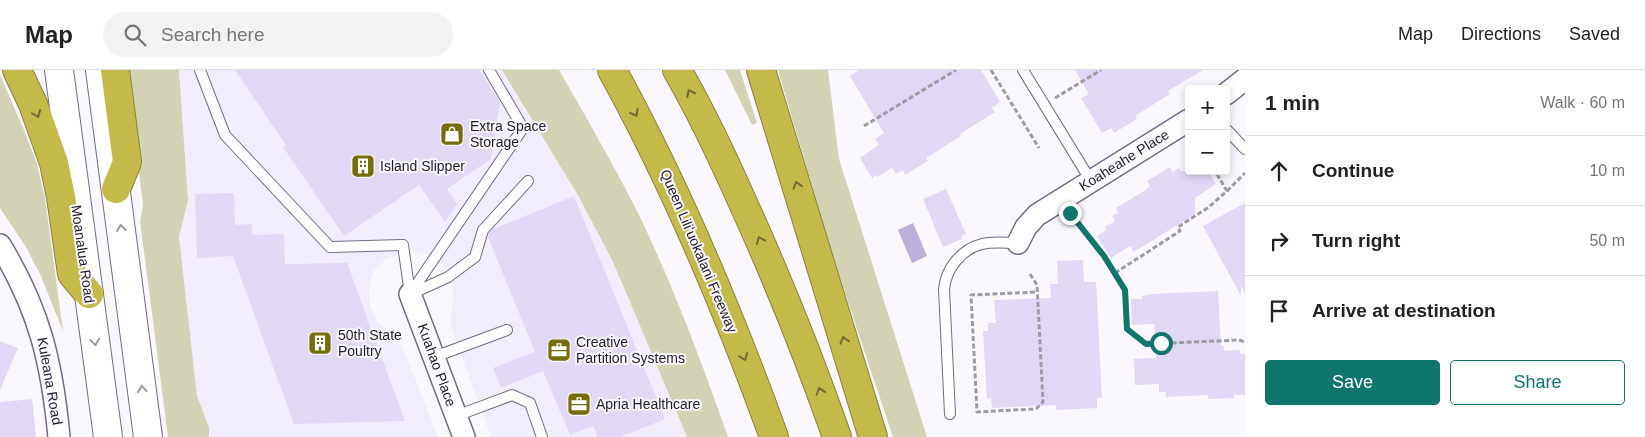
<!DOCTYPE html>
<html lang="en">
<head>
<meta charset="utf-8">
<style>
	body { margin:0; font-family:Arial,sans-serif; background:#f2f2f2; color:#222 }
	.controls { position:absolute; right:15px; top:15px; display:grid; overflow:hidden; border-radius:5px; box-shadow:0 2px 8px #0003 }
	.controls button { width:45px; height:45px; display:grid; place-items:center; padding:0; border:0; border-bottom:1px solid #e0e0e0; background:#fff; color:#222; font:25px sans-serif }
	.stop { position:absolute; width:15px; height:15px; margin:-11px; border:4px solid #0f766e; border-radius:50%; background:#fff }
	.stop.end { background:#0f766e; border-color:#fff; box-shadow:0 1px 5px #0008 }
	.list { margin:0; padding:0; list-style:none }
	h2 { display:flex; justify-content:space-between; align-items:center; height:65px; margin:0; padding:0 20px; font-size:21px }
	h2 small { font-size:16px; font-weight:400; color:#767676 }
	.list li { display:grid; grid-template-columns:32px 1fr auto; gap:15px; align-items:center; box-sizing:border-box; height:70px; padding:0 20px; border-top:1px solid #e0e0e0 }
	.list b { display:block; font-size:19px; white-space:nowrap }
	.list em { font-size:16px; font-style:normal; color:#767676 }
	.actions { display:flex; gap:10px; padding:15px 20px }
	.actions a { flex:1; padding:11px 0; border:1px solid #0f766e; border-radius:5px; text-align:center; font-size:18px; color:#0f766e }
	.actions .main { background:#0f766e; color:#fff }
	.icon { flex:none; width:28px; height:28px; fill:none; stroke:currentColor; stroke-width:2; stroke-linecap:round; stroke-linejoin:round }
	.map { position:relative; flex:none; width:1245px; height:367px; overflow:hidden }
	header { display:flex; align-items:center; gap:30px; box-sizing:border-box; height:70px; padding:0 25px; background:#fff; border-bottom:1px solid #e0e0e0 }
	header strong { font-size:24px }
	nav { display:flex; gap:28px; margin-inline-start:auto; font-size:18px }
	.search { width:350px; height:45px; background:#f2f2f2; display:flex; align-items:center; gap:12px; box-sizing:border-box; padding:0 18px; border-radius:28px; color:#767676; font-size:19px }
	main { display:flex }
	aside { flex:1; background:#fff }
	.map>svg:first-child { display:block }
</style>
</head>
<body>
<header>
<strong>Map</strong>
<div class="search"><svg class="icon" aria-label="search" viewBox="0 0 24 24"><circle cx="10" cy="10" r="6"/><path d="M15 15l6 6"/></svg>Search here</div>
<nav><a>Map</a><a>Directions</a><a>Saved</a></nav>
</header>
<main>
<div class="map">
<svg width="1245" height="367" viewBox="0 0 1245 367">
	<rect width="100%" height="100%" fill="#faf8fe"/>
	<path fill="#f2edfc" d="M179,0H502L579,127L613,192L687,367H491L450,254L453,229V216L450,206L442,194L432,187L423,183L409,182L399,184L387,189L377,196L371,207L369,221L370,236L377,251L396,267L402,275L438,367H209V357L197,326L179,167L188,130Z"/>
	<g fill="#d4d2b5">
		<path d="M126,0H179L188,130L179,167L197,326L209,357V367H168L140,151L143,135Z"/>
		<path d="M502,0H559C587,49 615,97 640,147C674,218 702,293 728,367H687L613,192L579,127Z"/>
		<path d="M725,0H740L757,53L752,55Z"/>
		<path d="M778,0H828L839,89L927,367H893L832,184Z"/>
		<path d="M0,5L24,60L37,94L45,128L63,261L40,204L26,177L0,138Z"/>
	</g>
	<path fill="#bcafd9" d="M913,153L927,186L912,193L898,160Z"/>
	<g fill="#e1d8f5">
		<path d="M235,0H479L500,32L491,89L447,119L457,134L445,152L419,115L344,166L283,77L286,75Z"/>
		<path d="M859,0H981L1000,32L992,38L995,42L960,64L961,66L926,88L928,91L905,105L903,100L896,104L892,98L877,107L876,105L872,108L860,88L879,75L875,69L884,63L850,6Z"/>
		<path d="M1075,0H1203L1168,21L1170,24L1135,46L1137,49L1114,63L1111,58L1102,63L1081,28L1089,24Z"/>
		<path d="M1170,97L1172,102L1179,98L1181,101H1208L1216,114L1195,128V144L1134,182L1130,176L1111,188L1097,166L1106,160L1105,157L1115,151L1112,146L1118,143L1116,138L1144,121L1150,116L1147,111Z"/>
		<path d="M946,119L966,164L961,166L962,169L943,177L923,129Z"/>
		<path d="M234,123L235,155L252,154V165L284,164L285,194L347,193L405,351L294,354L233,186L197,188L195,124Z"/>
		<path d="M574,126L665,349L620,367H598L593,356L570,365L543,301L501,318L493,298L535,282L488,167L489,163L493,159Z"/>
		<path d="M1245,133V223L1241,216V226L1203,156Z"/>
		<path d="M1083,190L1084,212H1096L1102,328H1097V338L1056,340V335L992,338L991,328L987,329L983,261H988V253H996L994,230L1051,228L1050,214H1058L1057,191Z"/>
		<path d="M1218,221L1221,276H1224V281L1240,280V284H1245V325H1234V328L1208,329V325L1166,327V322H1159V314L1135,315L1134,289L1156,288V271L1154,254L1132,255L1131,229H1142V226L1153,224Z"/>
		<path d="M0,271L18,278L0,320Z"/>
		<path d="M32,329L36,367H0V332Z"/>
	</g>
	<g fill="none" stroke-linecap="round" stroke-linejoin="round">
		<g stroke="#736b85" stroke-width="12">
			<g id="lane">
				<path d="M200,0L225,65L330,177L403,175L410,224"/>
				<path d="M1023,0L1091,111"/>
				<path d="M1226,59L1245,79"/>
				<path d="M410,224L523,58L489,0"/>
				<path d="M411,224L448,207L475,187L483,160L528,111"/>
				<path d="M434,287L507,260"/>
				<path d="M950,344L944,219C946,199 961,179 982,174C993,171 1006,173 1018,173"/>
				<path d="M456,346L512,325L530,333L542,367"/>
			</g>
		</g>
		<g stroke="#736b85" stroke-width="24">
			<g id="street">
				<path d="M1226,24L1245,9"/>
				<path d="M1018,173L1026,157L1037,145L1189,50"/>
				<path d="M0,175C39,239 52,292 59,367"/>
				<path d="M410,224L464,367"/>
			</g>
		</g>
		<g stroke="#736b85" stroke-width="30">
			<g id="secondary">
				<path d="M59,0L108,367"/>
				<path d="M100,0L148,367"/>
			</g>
		</g>
		<g stroke="#8a833d" stroke-width="30">
			<g id="highway">
				<path d="M17,0L33,34L54,93L61,127L72,204L89,224"/>
				<path d="M115,0L127,92L116,119"/>
				<path d="M612,0C677,118 728,240 774,367"/>
				<path d="M677,0C702,43 723,88 743,133C778,210 809,287 837,367"/>
				<path d="M761,0L873,367"/>
			</g>
		</g>
		<g stroke="#9e9ba3" stroke-width="3" stroke-dasharray="5 2.5" stroke-linecap="butt">
			<path d="M991,0L1039,78"/>
			<path d="M1055,28L1101,0"/>
			<path d="M864,56L956,0"/>
			<path d="M1227,121L1245,103"/>
			<path d="M1072,146L1105,186L1125,220L1127,259L1147,274L1239,270L1245,272"/>
			<path d="M1115,203L1180,161L1178,157L1209,137L1227,121L1215,101"/>
			<path d="M1030,204L1037,215L1043,332L1037,338L1033,339L977,342L971,225L1037,222"/>
		</g>
		<use href="#lane" stroke="#fff" stroke-width="10"/>
		<use href="#street" stroke="#fff" stroke-width="21"/>
		<use href="#secondary" stroke="#fff" stroke-width="28"/>
		<use href="#highway" stroke="#c4ba49" stroke-width="28"/>
	</g>
	<defs><path id="oneway-chevron" d="M-2-3.5L2.5 0L-2 3.5" fill="none" stroke-width="1.6" stroke-linecap="round" stroke-linejoin="round" transform="scale(1.25)"/></defs>
	<g stroke="#726b38">
		<use href="#oneway-chevron" transform="translate(690 23) rotate(-117)"/>
		<use href="#oneway-chevron" transform="translate(635 43) rotate(62)"/>
		<use href="#oneway-chevron" transform="translate(37 44) rotate(68)"/>
		<use href="#oneway-chevron" transform="translate(797 115) rotate(-107)"/>
		<use href="#oneway-chevron" transform="translate(760 170) rotate(-114)"/>
		<use href="#oneway-chevron" transform="translate(844 270) rotate(-107)"/>
		<use href="#oneway-chevron" transform="translate(744 287) rotate(69)"/>
		<use href="#oneway-chevron" transform="translate(820 321) rotate(-109)"/>
	</g>
	<g stroke="#9a999e">
		<use href="#oneway-chevron" transform="translate(121 158) rotate(-97)"/>
		<use href="#oneway-chevron" transform="translate(95 272) rotate(82)"/>
		<use href="#oneway-chevron" transform="translate(142 319) rotate(-98)"/>
	</g>
	<g fill="none" stroke-linecap="round" stroke-linejoin="round">
		<path stroke="#0f766e" stroke-width="6" d="M1070,143L1104,186L1125,220L1127,259L1146,274L1161,273"/>
	</g>
	<defs>
		<g id="shop-square" transform="scale(1.25)"><rect x="-9" y="-9" width="18" height="18" rx="4" fill="#756d09" stroke="#faf8fe"/><path d="M-5-2.5h2.3a2.7 3.5 0 0 1 5.4 0H5L5.5 6h-11ZM-1.5-2.5h3a1.5 2.3 0 0 0-3 0Z" fill="#fff"/></g>
		<g id="building-square" transform="scale(1.25)"><rect x="-9" y="-9" width="18" height="18" rx="4" fill="#756d09" stroke="#faf8fe"/><path d="M-4-6H4V6H1V3H-1V6H-4ZM-2.5-4.3h1.7v1.8h-1.7ZM.8-4.3h1.7v1.8H.8ZM-2.5-1h1.7V.8h-1.7ZM.8-1h1.7V.8H.8Z" fill="#fff"/></g>
		<g id="office-square" transform="scale(1.25)"><rect x="-9" y="-9" width="18" height="18" rx="4" fill="#756d09" stroke="#faf8fe"/><path d="M-6-3h4V-5.5h4V-3h4V5H-6ZM-1-4.5V-3h2v-1.5ZM-6 0V1H6V0Z" fill="#fff"/></g>
	</defs>
	<g fill-rule="evenodd">
		<use href="#shop-square" x="452" y="64"/>
		<use href="#building-square" x="363" y="96"/>
		<use href="#building-square" x="320" y="273"/>
		<use href="#office-square" x="559" y="280"/>
		<use href="#office-square" x="579" y="334"/>
	</g>
	<g text-anchor="middle" stroke-width="4" stroke-linejoin="round" paint-order="stroke">
		<g font-size="14" fill="#1f1c27" stroke="#faf8fe" text-anchor="start">
			<text x="470" y="61">Extra Space<tspan x="470" dy="16">Storage</tspan></text>
			<text x="380" y="101">Island Slipper</text>
			<text x="338" y="270">50th State<tspan x="338" dy="16">Poultry</tspan></text>
			<text x="576" y="277">Creative<tspan x="576" dy="16">Partition Systems</tspan></text>
			<text x="596" y="339">Apria Healthcare</text>
		</g>
		<g font-size="14" fill="#1f1c27" stroke="#faf8fe">
			<text transform="translate(1124 90) rotate(-32)" y="5">Koaheahe Place</text>
			<text transform="translate(699 181) rotate(67)" y="5">Queen Liliʻuokalani Freeway</text>
			<text transform="translate(83 184) rotate(82)" y="5">Moanalua Road</text>
			<text transform="translate(437 295) rotate(70)" y="5">Kuahao Place</text>
			<text transform="translate(50 311) rotate(80)" y="5">Kuleana Road</text>
		</g>
	</g>
</svg>
<div class="controls">
<button>+</button>
<button>−</button>
</div>
<div class="stop" style="left:1161px;top:273px"></div>
<div class="stop end" style="left:1070px;top:143px"></div>
</div>
<aside>
<h2>1 min<small>Walk · 60 m</small></h2>
<ul class="list">
<li><svg class="icon" aria-label="ahead" viewBox="0 0 24 24"><path d="M12 20V5M6 11l6-6 6 6"/></svg><div><b>Continue</b></div><em>10 m</em></li>
<li><svg class="icon" aria-label="right" viewBox="0 0 24 24"><path d="M7 20v-9h11M14 6l5 5-5 5"/></svg><div><b>Turn right</b></div><em>50 m</em></li>
<li><svg class="icon" aria-label="arrive" viewBox="0 0 24 24"><path d="M6 21V4h12l-3 4 3 4H6"/></svg><div><b>Arrive at destination</b></div></li>
</ul>
<div class="actions"><a class="main">Save</a><a>Share</a></div>
</aside>
</main>
</body>
</html>
